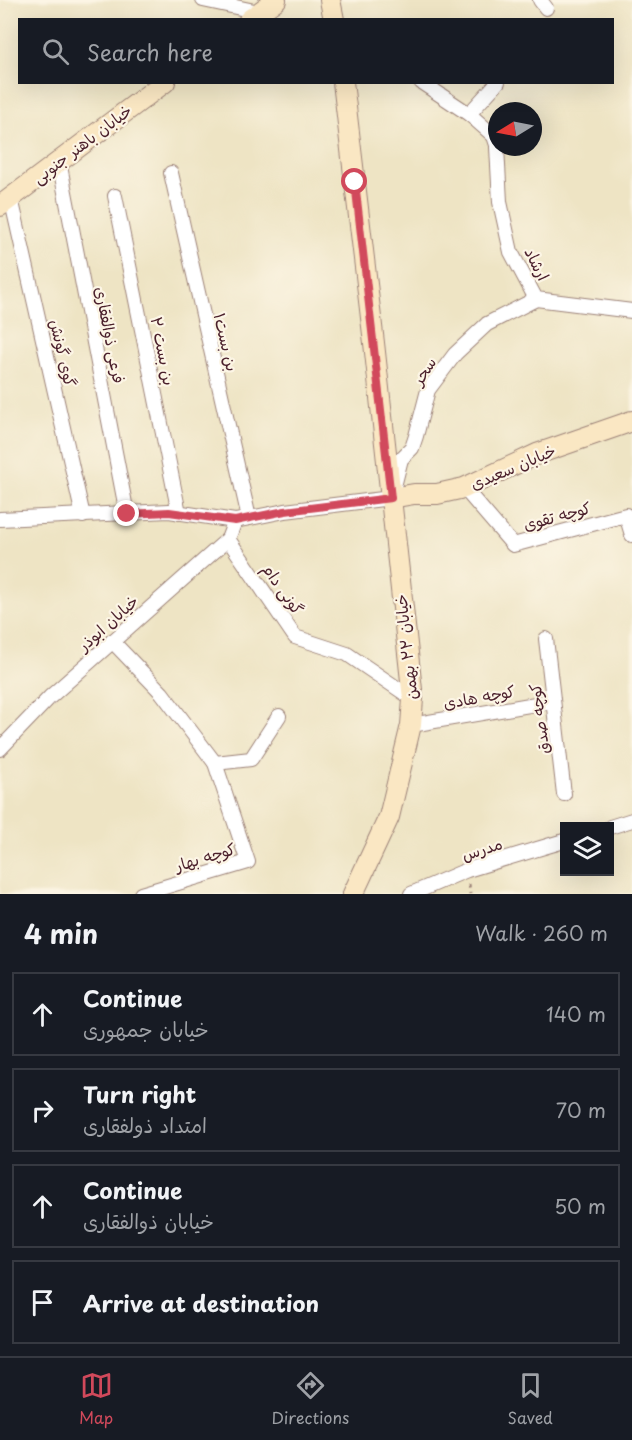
<!DOCTYPE html>
<html lang="en">
<head>
<meta charset="utf-8">
<style>
	body { margin:0; font-family:"Playpen Sans","Playpen Sans Arabic",sans-serif; background:#20242c; color:#f1f3f6 }
	.controls { position:absolute; right:18px; bottom:18px; display:grid; overflow:hidden; border-radius:0px; box-shadow:0 6px 24px #0002 }
	.controls button { width:54px; height:54px; display:grid; place-items:center; padding:0; border:0; border-bottom:2px solid #363941; background:#171b24; color:#f1f3f6; font:30px sans-serif }
	.compass { position:absolute; left:488px; top:102px; width:54px; height:54px; border-radius:50%; background:#171b24; box-shadow:0 6px 24px #0002; rotate:260deg }
	.stop { position:absolute; width:18px; height:18px; margin:-14px; border:4px solid #d1495b; border-radius:50%; background:#fff }
	.stop.end { background:#d1495b; border-color:#fff; box-shadow:0 2px 6px #0008 }
	.list { margin:0; padding:0; list-style:none }
	h2 { display:flex; justify-content:space-between; align-items:center; height:78px; margin:0; padding:0 24px; font-size:26px }
	h2 small { font-size:20px; font-weight:400; color:#9ea1a6 }
	.list li { display:grid; grid-template-columns:39px 1fr auto; gap:18px; align-items:center; box-sizing:border-box; height:84px; margin:0 12px 12px; padding:0 12px; border:2px solid #363941; border-radius:0px }
	.list b { display:block; font-size:22px; white-space:nowrap }
	.list p { margin:0; font-size:20px; white-space:nowrap; color:#9ea1a6 }
	.list em { font-size:20px; font-style:normal; color:#9ea1a6 }
	.icon { flex:none; width:33px; height:33px; fill:none; stroke:currentColor; stroke-width:2; stroke-linecap:round; stroke-linejoin:round }
	.map { position:relative; flex:none; width:632px; height:894px; overflow:hidden }
	.search { position:absolute; background:#171b24; box-shadow:0 6px 24px #0002; left:18px; right:18px; top:18px; height:66px; display:flex; align-items:center; gap:15px; box-sizing:border-box; padding:0 21px; border-radius:0px; color:#9ea1a6; font-size:22px }
	.sheet { height:462px; background:#171b24 }
	nav { display:flex; justify-content:space-around; align-items:center; box-sizing:border-box; height:84px; border-top:2px solid #363941; background:#171b24; font-size:16px; color:#9ea1a6 }
	nav a { display:grid; justify-items:center; gap:3px }
	nav .on { color:#d1495b }
	.map>svg:first-child { display:block }
</style>
</head>
<body>
<div class="map">
<svg width="632" height="894" viewBox="0 0 632 894">
	<rect width="100%" height="100%" fill="#fcf5e5"/>
	<filter id="ink" filterUnits="userSpaceOnUse"><feTurbulence type="fractalNoise" baseFrequency=".0167" numOctaves="2"/><feDisplacementMap in="SourceGraphic" scale="12" xChannelSelector="R" yChannelSelector="G"/><feConvolveMatrix kernelMatrix="1 2 1 2 8 2 1 2 1" color-interpolation-filters="sRGB"/></filter>
	<filter id="wash" filterUnits="userSpaceOnUse"><feTurbulence type="fractalNoise" baseFrequency=".008" numOctaves="4" result="noise"/><feDisplacementMap in="SourceGraphic" scale="24" xChannelSelector="R" yChannelSelector="G"/><feGaussianBlur stdDeviation="1.35" result="paint"/><feColorMatrix in="noise" values="0 0 0 0 0 0 0 0 0 0 0 0 0 0 0 0 0 1.4 0 .05"/><feComposite in="paint" operator="in"/></filter>
	<g filter="url(#wash)">
		<rect width="100%" height="100%" fill="#eee4c4"/>
	</g>
	<g filter="url(#ink)">
		<g fill="none" stroke-linecap="round" stroke-linejoin="round">
			<g stroke="#9c8278" stroke-width="16">
				<g id="street">
					<path d="M203,0L259,12"/>
					<path d="M540,0L546,8"/>
					<path d="M421,82L469,114L494,136L497,145"/>
					<path d="M469,114L498,82"/>
					<path d="M497,147L500,202L511,252L536,299L632,311"/>
					<path d="M59,161L127,514"/>
					<path d="M171,173L249,518"/>
					<path d="M115,196L179,513"/>
					<path d="M11,198L83,516"/>
					<path d="M464,488L513,545L626,515L632,535"/>
					<path d="M0,519L169,511L235,521L285,511L391,498L401,459L412,448L416,436L428,390L455,354L487,324L536,299"/>
					<path d="M228,539L295,637L347,654L413,699"/>
					<path d="M546,639L564,794"/>
					<path d="M112,641L162,693L215,763L251,759L279,716"/>
					<path d="M411,725L553,701"/>
					<path d="M0,749L50,697L228,539L235,521"/>
					<path d="M610,827L632,820"/>
					<path d="M141,894L248,862L215,763"/>
					<path d="M411,894L467,870L564,841"/>
				</g>
			</g>
			<g stroke="#9c8278" stroke-width="22">
				<g id="secondary">
					<path d="M330,0L334,20"/>
					<path d="M249,20L276,0"/>
					<path d="M343,82L374,343L413,699L411,725L389,817L353,894"/>
					<path d="M0,206L165,82"/>
					<path d="M391,498L414,494H437L464,488L537,454L632,421"/>
				</g>
			</g>
			<path stroke="#9c8278" stroke-width="3" stroke-dasharray="4.5 4.5" stroke-linecap="butt" d="M469,884L470,894"/>
			<use href="#street" stroke="#fff" stroke-width="14"/>
			<use href="#secondary" stroke="#fae7c3" stroke-width="20"/>
		</g>
	</g>
	<g fill="none" stroke-linecap="round" stroke-linejoin="round" filter="url(#ink)">
		<path stroke="#d1495b" stroke-width="8" d="M127,514L169,512L235,521L285,511L391,498L355,182"/>
	</g>
	<g text-anchor="middle" stroke-width="4.5" stroke-linejoin="round" paint-order="stroke">
		<g font-size="16" fill="#4a1f2b" stroke="#fcf5e5">
			<text transform="translate(82 144) rotate(-37)" y="6">خیابان باهنر جنوبی</text>
			<text transform="translate(537 264) rotate(64)" y="6">ارشاد</text>
			<text transform="translate(110 335) rotate(79)" y="6">فرعی ذوالفقاری</text>
			<text transform="translate(226 342) rotate(77)" y="6">بن بست۱</text>
			<text transform="translate(163 351) rotate(79)" y="6">بن بست ۲</text>
			<text transform="translate(63 353) rotate(77)" y="6">گوی گونش</text>
			<text transform="translate(424 371) rotate(-57)" y="6">سحر</text>
			<text transform="translate(513 467) rotate(-23)" y="6">خیابان سعیدی</text>
			<text transform="translate(557 516) rotate(-15)" y="6">کوچه تقوی</text>
			<text transform="translate(283 589) rotate(55)" y="6">گونی دام</text>
			<text transform="translate(108 623) rotate(-42)" y="6">خیابان ابوذر</text>
			<text transform="translate(406 647) rotate(-96)" y="6">خیابان ۲۲ بهمن</text>
			<text transform="translate(479 697) rotate(-10)" y="6">کوچه هادی</text>
			<text transform="translate(539 719) rotate(-97)" y="6">کوچه صدق</text>
			<text transform="translate(482 849) rotate(-18)" y="6">مدرس</text>
			<text transform="translate(205 857) rotate(-17)" y="6">کوچه بهار</text>
		</g>
	</g>
</svg>
<div class="controls">
<button><svg class="icon" aria-label="layers" viewBox="0 0 24 24"><path d="M12 4l9 5-9 5-9-5zM3 14l9 5 9-5"/></svg></button>
</div>
<svg class="compass" viewBox="-18 -18 36 36"><path d="M0-13l5 13h-10z" fill="#e53935"/><path d="M0 13l5-13h-10z" fill="#9ea1a6"/></svg>
<div class="stop" style="left:355px;top:182px"></div>
<div class="stop end" style="left:127px;top:514px"></div>
<div class="search"><svg class="icon" aria-label="search" viewBox="0 0 24 24"><circle cx="10" cy="10" r="6"/><path d="M15 15l6 6"/></svg>Search here</div>
</div>
<section class="sheet">
<h2>4 min<small>Walk · 260 m</small></h2>
<ul class="list">
<li><svg class="icon" aria-label="ahead" viewBox="0 0 24 24"><path d="M12 20V5M6 11l6-6 6 6"/></svg><div><b>Continue</b><p>خیابان جمهوری</p></div><em>140 m</em></li>
<li><svg class="icon" aria-label="right" viewBox="0 0 24 24"><path d="M7 20v-9h11M14 6l5 5-5 5"/></svg><div><b>Turn right</b><p>امتداد ذولفقاری</p></div><em>70 m</em></li>
<li><svg class="icon" aria-label="ahead" viewBox="0 0 24 24"><path d="M12 20V5M6 11l6-6 6 6"/></svg><div><b>Continue</b><p>خیابان ذوالفقاری</p></div><em>50 m</em></li>
<li><svg class="icon" aria-label="arrive" viewBox="0 0 24 24"><path d="M6 21V4h12l-3 4 3 4H6"/></svg><div><b>Arrive at destination</b></div></li>
</ul>
</section>
<nav>
<a class="on"><svg class="icon" aria-label="map" viewBox="0 0 24 24"><path d="M3 6l6-2 6 2 6-2v14l-6 2-6-2-6 2zM9 4v14M15 6v14"/></svg>Map</a>
<a><svg class="icon" aria-label="directions" viewBox="0 0 24 24"><path d="M12 3l9 9-9 9-9-9zM9 14v-3h6M13 9l2 2-2 2"/></svg>Directions</a>
<a><svg class="icon" aria-label="saved" viewBox="0 0 24 24"><path d="M7 4h10v16l-5-4-5 4z"/></svg>Saved</a>
</nav>
</body>
</html>
